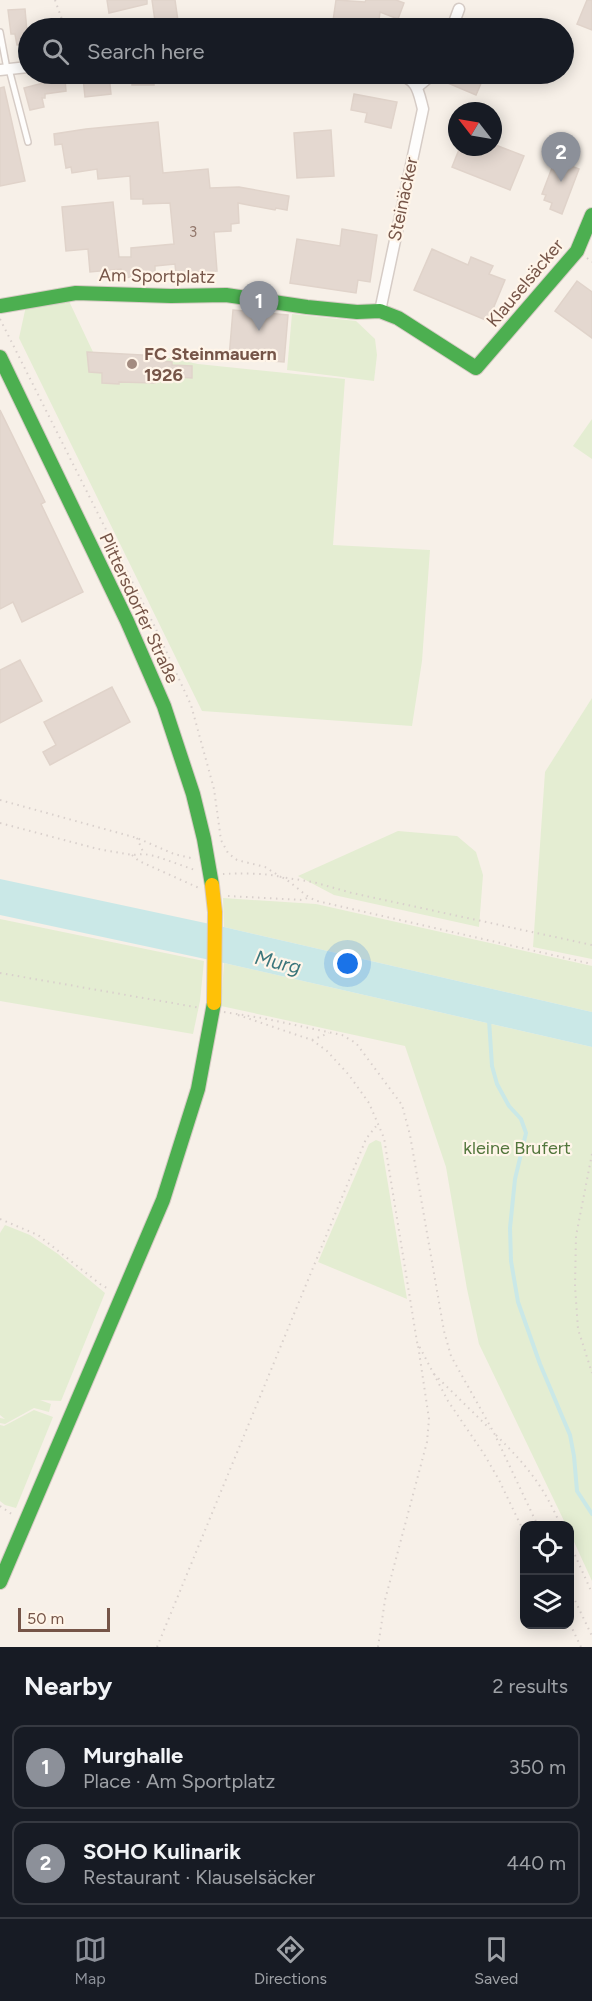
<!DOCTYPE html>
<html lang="en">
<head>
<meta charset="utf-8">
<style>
	body { margin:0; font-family:Figtree,sans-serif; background:#20242c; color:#f1f3f6 }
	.controls { position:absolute; right:18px; bottom:18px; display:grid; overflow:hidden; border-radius:12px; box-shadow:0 3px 15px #0003 }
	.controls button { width:54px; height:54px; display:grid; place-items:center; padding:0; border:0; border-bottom:2px solid #363941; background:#171b24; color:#f1f3f6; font:30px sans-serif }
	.compass { position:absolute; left:448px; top:102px; width:54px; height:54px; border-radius:50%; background:#171b24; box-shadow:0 3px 15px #0003; rotate:301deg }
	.scale { position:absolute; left:18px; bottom:15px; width:92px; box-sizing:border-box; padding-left:6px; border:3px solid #765548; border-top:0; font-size:16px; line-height:21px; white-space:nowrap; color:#765548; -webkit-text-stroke:4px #fff5e9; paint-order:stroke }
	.you { position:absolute; left:348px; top:964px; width:21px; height:21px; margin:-15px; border:4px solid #fff; border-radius:50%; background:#1a73e8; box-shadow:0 0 0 9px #1a73e833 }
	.badge { display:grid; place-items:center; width:39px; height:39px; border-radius:50%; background:#8c9099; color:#fff; font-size:20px; font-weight:700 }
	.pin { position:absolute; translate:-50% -50px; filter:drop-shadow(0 2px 3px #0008) }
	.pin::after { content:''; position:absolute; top:32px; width:21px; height:18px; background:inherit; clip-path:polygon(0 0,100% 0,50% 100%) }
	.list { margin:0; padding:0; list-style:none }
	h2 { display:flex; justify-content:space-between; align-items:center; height:78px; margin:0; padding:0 24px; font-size:26px }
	h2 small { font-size:20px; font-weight:400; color:#9ea1a6 }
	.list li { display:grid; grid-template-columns:39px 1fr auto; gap:18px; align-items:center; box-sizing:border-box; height:84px; margin:0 12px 12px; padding:0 12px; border:2px solid #363941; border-radius:12px }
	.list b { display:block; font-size:22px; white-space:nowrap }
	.list p { margin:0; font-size:20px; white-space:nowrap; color:#9ea1a6 }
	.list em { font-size:20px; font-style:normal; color:#9ea1a6 }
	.icon { flex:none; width:33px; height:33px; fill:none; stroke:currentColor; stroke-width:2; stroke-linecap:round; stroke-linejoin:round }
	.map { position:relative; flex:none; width:592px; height:1647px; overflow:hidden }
	.search { position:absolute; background:#171b24; box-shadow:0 3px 15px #0003; left:18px; right:18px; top:18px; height:66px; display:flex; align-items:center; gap:15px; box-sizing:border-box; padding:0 21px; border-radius:33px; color:#9ea1a6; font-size:22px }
	.sheet { height:270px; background:#171b24 }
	nav { display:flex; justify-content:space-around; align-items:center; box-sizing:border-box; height:84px; border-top:2px solid #363941; background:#171b24; font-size:16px; color:#9ea1a6 }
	nav a { display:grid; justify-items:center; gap:3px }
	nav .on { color:#8c9099 }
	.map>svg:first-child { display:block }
</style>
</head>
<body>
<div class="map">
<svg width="592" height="1647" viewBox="0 0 592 1647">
	<rect width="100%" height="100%" fill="#f7f0e8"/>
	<g fill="#e4edd2">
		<path d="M68,299L93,352L160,356L198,364L345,379L333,545L430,550L422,661L412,726L202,711L19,338L26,306Z"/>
		<path d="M292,314L356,321L375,339L377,355L374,381L287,370Z"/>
		<path d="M592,419V459L573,446Z"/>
		<path d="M592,698V959L533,947L545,772Z"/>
		<path d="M398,831L457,836L476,852L483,875L479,927L334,895L298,876Z"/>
		<path d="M223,898L316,904L592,966V1012L224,927Z"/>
		<path d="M0,919L204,961L200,1001L193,1034L0,1001Z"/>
		<path d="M224,963L592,1047V1581L570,1533V1526L566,1525L479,1344L467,1289L446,1167L405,1046L221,1006Z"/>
		<path d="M376,1140L381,1142L407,1299L318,1262L369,1144Z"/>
		<path d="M5,1225L30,1235L58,1254L105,1293L61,1401L40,1400L51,1404L49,1412L34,1408L5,1424L0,1423V1418L5,1419L0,1415V1233Z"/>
		<path d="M34,1410L53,1417L16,1508L5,1505L0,1501V1425L4,1426Z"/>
	</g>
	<path fill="#cae8e7" d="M0,879L224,927L592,1012V1047L224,963L0,915Z"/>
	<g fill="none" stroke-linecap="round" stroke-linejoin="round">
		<path stroke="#cae8e7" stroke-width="4" d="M489,1020L492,1066L497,1084L509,1106L521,1119L526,1133L515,1179L510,1228L511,1261L518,1302L540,1364L570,1435L574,1456L577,1491L592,1514"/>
	</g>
	<g fill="#e4d8d0" stroke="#e0d3ca" stroke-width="1.5">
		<path d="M107,0H147V4L109,13Z"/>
		<path d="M152,0H175L179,28H156Z"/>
		<path d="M336,0L365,2L366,0H396L404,3L398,19L380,12L378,28H332Z"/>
		<path d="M587,0H592V30L577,24Z"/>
		<path d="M25,9L28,44L17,45L15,34H11L8,10Z"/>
		<rect x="132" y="74" width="22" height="11"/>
		<path d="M452,74H485L476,95L448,83Z"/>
		<path d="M109,75L111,94L85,97L83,78Z"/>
		<path d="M65,80L66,91L45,94V98H42L44,107L30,110L24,88L43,83Z"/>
		<path d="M4,87L25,181L0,186V88Z"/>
		<path d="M354,94L397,102L391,128L365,122L367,113L351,110Z"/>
		<path d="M158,122L163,173L208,169L210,188L239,187L289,196L287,210L276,208L275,210L238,203L239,223L231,224V231L214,232L217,271L176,274L175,264L155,266V275L122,278L121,269L90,272L88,249L66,251L62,207L113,202L119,257H131V248L174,244L170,203L143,204V199H131L130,176L98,179L97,169L72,173L71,167L66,168L62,144L55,145L54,134L86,129Z"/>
		<path d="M331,130L334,176L297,178L294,133Z"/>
		<path d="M493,144L524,156L510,190L452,167L460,147H493Z"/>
		<path d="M555,160L579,169L562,214L550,209L552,203L544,200L546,195L542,194Z"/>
		<path d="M342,229L377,235L370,282L358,280L356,293L290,283L297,239L340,246Z"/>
		<path d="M432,249L468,265L471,257L493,266L489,274L505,280L488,321L414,290Z"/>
		<path d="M577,281L592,292V338L555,311Z"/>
		<path d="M233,310L288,315L284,362L229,358Z"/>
		<path d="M87,352L160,356V361L172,362V365L192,366V378L162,376L155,380V383L119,382V384L102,383V373L89,372Z"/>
		<path d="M0,410L45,502L41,504L83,592L22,622L13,602L0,609Z"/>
		<path d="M20,660L42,701L0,723V670Z"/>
		<path d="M112,687L130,722L50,765L43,752L56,745L44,722Z"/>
	</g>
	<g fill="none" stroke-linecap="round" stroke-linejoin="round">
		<g stroke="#d6ccc6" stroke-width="8">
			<g id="lane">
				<path d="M0,32L7,69"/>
				<path d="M9,69L28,142"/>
			</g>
		</g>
		<g stroke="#d6ccc6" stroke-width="13">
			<g id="street">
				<path d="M452,28L459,9"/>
				<path d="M0,70L28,67"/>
				<path d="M417,87L433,74"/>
				<path d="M380,311L423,109C418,90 418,80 397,74"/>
			</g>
		</g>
		<g stroke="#d6cbc4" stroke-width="16">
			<g id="fast">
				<path d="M0,306L76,293L171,296L226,295L307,307L357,312L380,311L398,318L476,368L577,251L592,215"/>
				<path d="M0,357L127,621L164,706L193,794L204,839L212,885"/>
				<path d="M0,1582L163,1200L198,1089L214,1003"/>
			</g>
		</g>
		<g stroke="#d9d0cc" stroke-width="2" stroke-dasharray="1.5 4.5" stroke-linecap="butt">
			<path d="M55,0L65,28"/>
			<path d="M587,258L592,262"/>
			<path d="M0,319L154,625L191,705L214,789L221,840L228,853L237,860L265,867L281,877L313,882L352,893L592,945"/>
			<path d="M0,800L137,838L174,854L195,859"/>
			<path d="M0,823L98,849L132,855L144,854L155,856L195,870"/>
			<path d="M137,838L144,854"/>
			<path d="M132,855L139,861L199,888"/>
			<path d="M223,874C237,873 268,873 281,877C292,881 303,896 317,901L592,964"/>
			<path d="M228,896L303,900L307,898"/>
			<path d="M0,973L201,1008"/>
			<path d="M224,1012L262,1018L342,1035L356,1043L402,1105L410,1135L444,1331L451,1356L494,1433L538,1526"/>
			<path d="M238,1015L312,1040L327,1051L349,1075L369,1103L384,1138L417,1342L448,1401L484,1454L499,1480L524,1532"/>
			<path d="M312,1040L329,1033"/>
			<path d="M592,1154L576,1236L575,1286L578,1329L592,1373"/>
			<path d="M0,1219L38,1235L100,1284L110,1290"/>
			<path d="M434,1374L490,1429"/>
			<path d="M496,1435C527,1466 543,1485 561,1526"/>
			<path d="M0,1506L13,1515"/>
			<path d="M570,1544L592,1593"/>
			<path d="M570,1590L592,1636"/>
			<path d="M570,1624L581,1647"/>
			<path d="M157,1647L366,1139L377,1125"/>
			<path d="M378,1647L385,1600L427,1442L429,1419L418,1345"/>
		</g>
		<use href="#lane" stroke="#fefdfc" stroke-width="5"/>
		<use href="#street" stroke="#fefdfc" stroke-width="10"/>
		<use href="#fast" stroke="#4caf50" stroke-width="14"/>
		<g stroke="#d6cbc4" stroke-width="16" stroke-linecap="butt">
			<path id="slow-bridge" d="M212,885L215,912L214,1003"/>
		</g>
		<use href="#slow-bridge" stroke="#ffc107" stroke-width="14"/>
	</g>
	<circle fill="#a38b80" stroke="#fff5e9" stroke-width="2" cx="132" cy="364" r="6"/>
	<g text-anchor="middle" stroke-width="4.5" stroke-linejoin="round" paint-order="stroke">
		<g font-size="15" fill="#93786c">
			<text x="193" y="237">3</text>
		</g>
		<g font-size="18" fill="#765548" stroke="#fff5e9">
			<text transform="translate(403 199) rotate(-78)" y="6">Steinäcker</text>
			<text transform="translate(157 276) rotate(1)" y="6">Am Sportplatz</text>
			<text transform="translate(525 283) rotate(-50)" y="6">Klauselsäcker</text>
			<text transform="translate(139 608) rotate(65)" y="6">Plittersdorfer Straße</text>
		</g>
		<g font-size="18" font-weight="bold" fill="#765548" stroke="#fff5e9" text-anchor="start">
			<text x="144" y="360">FC Steinmauern<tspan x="144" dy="21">1926</tspan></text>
		</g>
		<g font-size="18" fill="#52763c" stroke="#fff5e9">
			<text x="517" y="1154">kleine Brufert</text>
		</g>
		<g font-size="20" font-style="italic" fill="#3b767c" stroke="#fff5e9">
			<text transform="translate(278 962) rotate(13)" y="7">Murg</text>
		</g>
	</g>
</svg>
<div class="controls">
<button><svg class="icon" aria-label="locate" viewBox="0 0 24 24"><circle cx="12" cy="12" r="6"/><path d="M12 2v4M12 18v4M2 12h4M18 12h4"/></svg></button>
<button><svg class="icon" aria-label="layers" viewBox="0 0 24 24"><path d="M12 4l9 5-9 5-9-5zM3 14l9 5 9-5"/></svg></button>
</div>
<svg class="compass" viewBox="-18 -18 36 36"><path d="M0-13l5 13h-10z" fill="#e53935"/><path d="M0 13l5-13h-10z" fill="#9ea1a6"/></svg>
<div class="scale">50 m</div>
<div class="you"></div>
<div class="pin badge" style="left:259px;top:331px">1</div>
<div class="pin badge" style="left:561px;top:182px">2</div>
<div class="search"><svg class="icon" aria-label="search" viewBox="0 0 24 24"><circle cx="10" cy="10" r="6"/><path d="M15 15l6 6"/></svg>Search here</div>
</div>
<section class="sheet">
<h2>Nearby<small>2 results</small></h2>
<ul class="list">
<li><span class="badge">1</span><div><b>Murghalle</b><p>Place · Am Sportplatz</p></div><em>350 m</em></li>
<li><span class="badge">2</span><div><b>SOHO Kulinarik</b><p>Restaurant · Klauselsäcker</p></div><em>440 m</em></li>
</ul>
</section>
<nav>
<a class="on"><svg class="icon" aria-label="map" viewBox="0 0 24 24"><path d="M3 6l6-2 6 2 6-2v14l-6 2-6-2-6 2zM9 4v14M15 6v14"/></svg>Map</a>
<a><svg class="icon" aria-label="directions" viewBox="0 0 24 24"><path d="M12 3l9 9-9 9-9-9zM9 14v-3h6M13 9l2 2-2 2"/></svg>Directions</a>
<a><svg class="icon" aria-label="saved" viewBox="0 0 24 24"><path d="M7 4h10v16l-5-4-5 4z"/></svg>Saved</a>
</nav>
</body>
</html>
